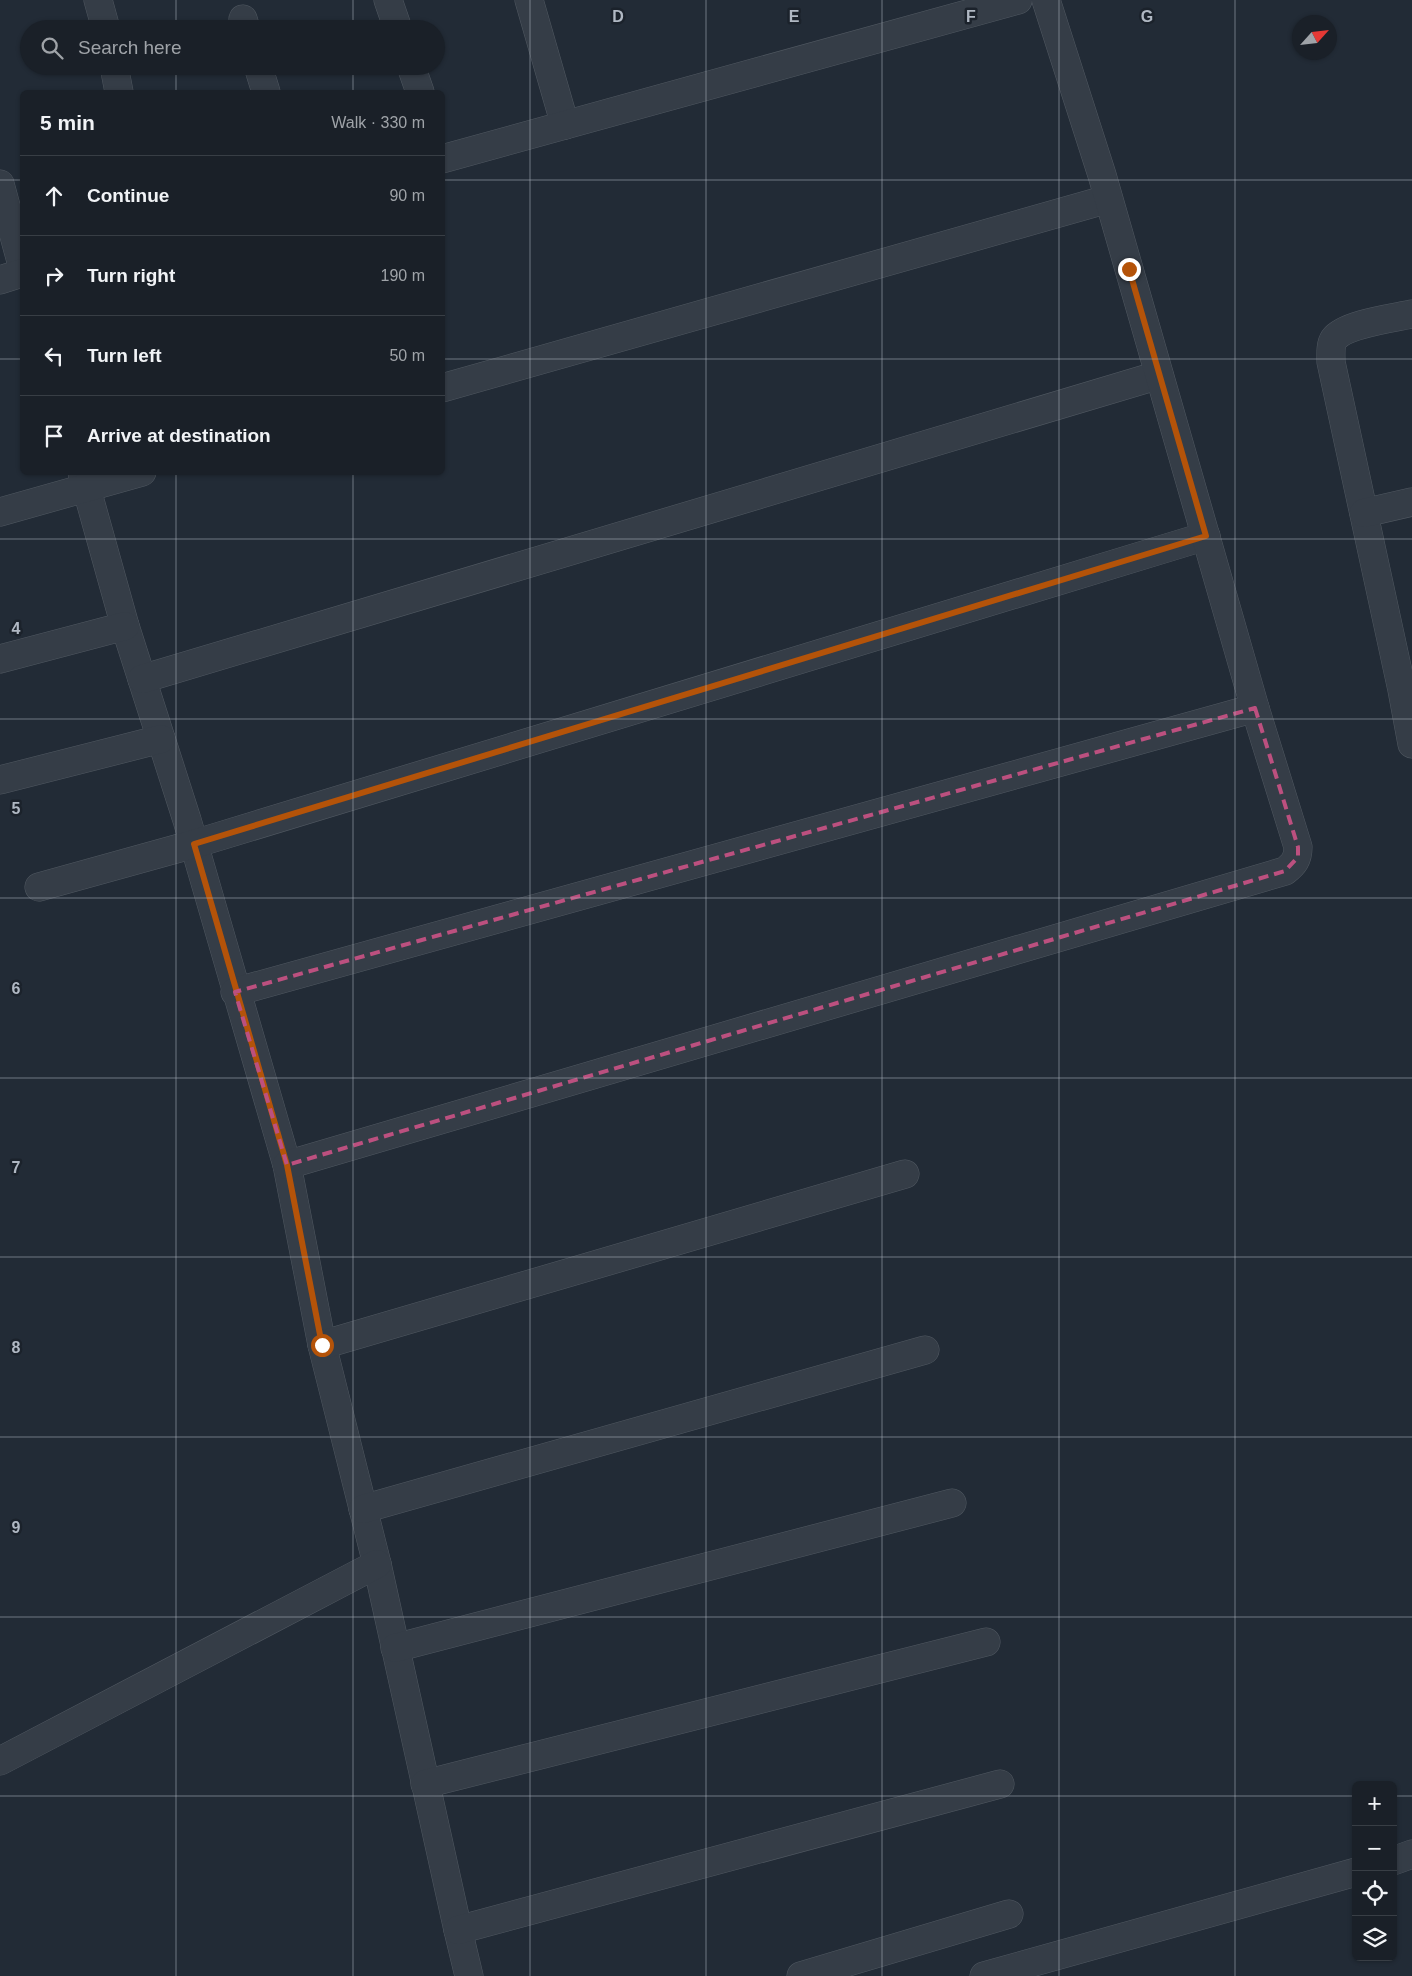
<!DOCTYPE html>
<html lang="en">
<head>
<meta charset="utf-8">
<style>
	body { margin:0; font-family:Arial,sans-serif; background:#232830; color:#f1f3f6 }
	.controls { position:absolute; right:15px; bottom:15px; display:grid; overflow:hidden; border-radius:8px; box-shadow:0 1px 4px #0004 }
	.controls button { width:45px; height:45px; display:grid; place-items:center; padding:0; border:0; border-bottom:1px solid #383e45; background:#1a2028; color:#f1f3f6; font:25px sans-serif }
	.compass { position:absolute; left:1292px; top:15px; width:45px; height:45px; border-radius:50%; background:#1a2028; box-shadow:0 1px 4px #0004; rotate:63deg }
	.stop { position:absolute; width:15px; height:15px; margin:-11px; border:4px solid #b45309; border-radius:50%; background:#fff }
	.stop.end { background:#b45309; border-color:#fff; box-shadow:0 1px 5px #0008 }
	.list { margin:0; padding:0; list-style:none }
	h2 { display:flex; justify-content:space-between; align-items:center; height:65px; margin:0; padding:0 20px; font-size:21px }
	h2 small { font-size:16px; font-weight:400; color:#9fa3a8 }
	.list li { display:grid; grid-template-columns:32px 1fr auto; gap:15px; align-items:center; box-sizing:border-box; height:80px; padding:0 20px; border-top:1px solid #383e45 }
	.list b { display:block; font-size:19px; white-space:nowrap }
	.list em { font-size:16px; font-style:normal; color:#9fa3a8 }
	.icon { flex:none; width:28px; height:28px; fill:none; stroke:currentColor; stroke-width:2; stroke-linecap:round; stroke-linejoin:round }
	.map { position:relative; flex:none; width:1412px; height:1976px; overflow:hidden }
	.search { position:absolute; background:#1a2028; box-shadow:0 1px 4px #0004; left:20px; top:20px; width:425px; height:55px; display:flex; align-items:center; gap:12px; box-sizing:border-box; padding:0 18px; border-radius:28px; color:#9fa3a8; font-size:19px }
	.panel { position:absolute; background:#1a2028; box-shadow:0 1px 4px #0004; left:20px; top:90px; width:425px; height:385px; border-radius:8px }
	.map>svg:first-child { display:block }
</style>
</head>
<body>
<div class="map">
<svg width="1412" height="1976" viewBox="0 0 1412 1976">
	<rect width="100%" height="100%" fill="#222b36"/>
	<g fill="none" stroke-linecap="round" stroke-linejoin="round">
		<g stroke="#505861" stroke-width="29">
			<g id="minor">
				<path d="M98,0L106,29"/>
				<path d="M388,0L398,29"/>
				<path d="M529,0L565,125"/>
				<path d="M243,19L246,29"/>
				<path d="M114,66L119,92"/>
				<path d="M258,66L266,92"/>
				<path d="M411,66L420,92"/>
				<path d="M442,159L1018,0"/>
				<path d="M0,184L22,265"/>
				<path d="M0,280L22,273"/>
				<path d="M1412,314C1394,318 1345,324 1334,339C1330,345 1331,355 1331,362L1402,690L1412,744"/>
				<path d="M442,388L1108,199"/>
				<path d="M82,472L125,626L187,820L287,1165L322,1345L377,1564L458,1930L469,1976"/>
				<path d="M0,512L142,472"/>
				<path d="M1364,513L1412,502"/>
				<path d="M0,659L125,626"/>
				<path d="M142,679L1159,375"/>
				<path d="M0,780L161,739"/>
				<path d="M39,887L194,844L1206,536"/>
				<path d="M235,992L1255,708"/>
				<path d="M287,1165L1285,871C1294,864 1298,859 1298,847L1255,708L1102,175L1046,0"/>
				<path d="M322,1345L905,1174"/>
				<path d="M363,1509L925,1350"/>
				<path d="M395,1648L952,1503"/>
				<path d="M0,1761L377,1564"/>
				<path d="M425,1784L986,1642"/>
				<path d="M1393,1861L1412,1854"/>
				<path d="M458,1930L1000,1784"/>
				<path d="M801,1976L1009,1914"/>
				<path d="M984,1976L1356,1872"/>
			</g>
		</g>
		<use href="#minor" stroke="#353d47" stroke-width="28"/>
	</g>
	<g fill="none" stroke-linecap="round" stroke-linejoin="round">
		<path stroke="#b45309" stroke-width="6" d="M322,1345L287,1165L194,844L1206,536L1129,269"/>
	</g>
	<path fill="none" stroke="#bc507f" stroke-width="4" stroke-dasharray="10 6" stroke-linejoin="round" d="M1255,708L1298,847V857L1285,871L287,1165L235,992Z"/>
	<path fill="none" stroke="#b0b8c3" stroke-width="1" stroke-opacity="0.55" d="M176,0V29M353,0V29M530,0V1976M706,0V1976M882,0V1976M1059,0V1976M1235,0V1976M176,66V92M353,66V92M0,180H22M442,180H1412M0,359H22M442,359H1412M176,472V1976M353,472V1976M0,539H1412M0,719H1412M0,898H1412M0,1078H1412M0,1257H1412M0,1437H1412M0,1617H1412M0,1796H1356M1393,1796H1412"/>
	<g font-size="16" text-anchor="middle" font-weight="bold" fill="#b0b8c3" stroke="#1b222b" stroke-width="5" stroke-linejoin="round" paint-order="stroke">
		<text x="618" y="22">D</text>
		<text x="794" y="22">E</text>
		<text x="971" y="22">F</text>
		<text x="1147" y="22">G</text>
		<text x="16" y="634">4</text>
		<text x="16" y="814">5</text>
		<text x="16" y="994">6</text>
		<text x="16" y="1173">7</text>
		<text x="16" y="1353">8</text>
		<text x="16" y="1533">9</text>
	</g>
</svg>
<div class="controls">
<button>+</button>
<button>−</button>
<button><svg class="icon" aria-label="locate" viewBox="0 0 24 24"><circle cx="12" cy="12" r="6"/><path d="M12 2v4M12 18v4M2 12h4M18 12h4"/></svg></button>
<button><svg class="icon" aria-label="layers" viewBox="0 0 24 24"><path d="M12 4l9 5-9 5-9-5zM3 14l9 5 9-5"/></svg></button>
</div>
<svg class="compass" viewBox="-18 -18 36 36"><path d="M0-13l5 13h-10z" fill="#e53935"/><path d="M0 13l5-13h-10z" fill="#9fa3a8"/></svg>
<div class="stop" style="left:322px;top:1345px"></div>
<div class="stop end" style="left:1129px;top:269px"></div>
<div class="search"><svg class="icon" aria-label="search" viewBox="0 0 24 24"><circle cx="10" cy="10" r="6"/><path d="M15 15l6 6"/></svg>Search here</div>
<section class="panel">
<h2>5 min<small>Walk · 330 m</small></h2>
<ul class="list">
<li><svg class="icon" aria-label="ahead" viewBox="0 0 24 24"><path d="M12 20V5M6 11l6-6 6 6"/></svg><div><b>Continue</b></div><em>90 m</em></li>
<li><svg class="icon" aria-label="right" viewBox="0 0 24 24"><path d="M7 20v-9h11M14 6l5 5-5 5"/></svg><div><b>Turn right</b></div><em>190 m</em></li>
<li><svg class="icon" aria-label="left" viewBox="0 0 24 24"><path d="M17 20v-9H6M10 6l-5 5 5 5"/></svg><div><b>Turn left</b></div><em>50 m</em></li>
<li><svg class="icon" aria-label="arrive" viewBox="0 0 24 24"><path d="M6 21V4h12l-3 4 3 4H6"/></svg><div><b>Arrive at destination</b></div></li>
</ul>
</section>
</div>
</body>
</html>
